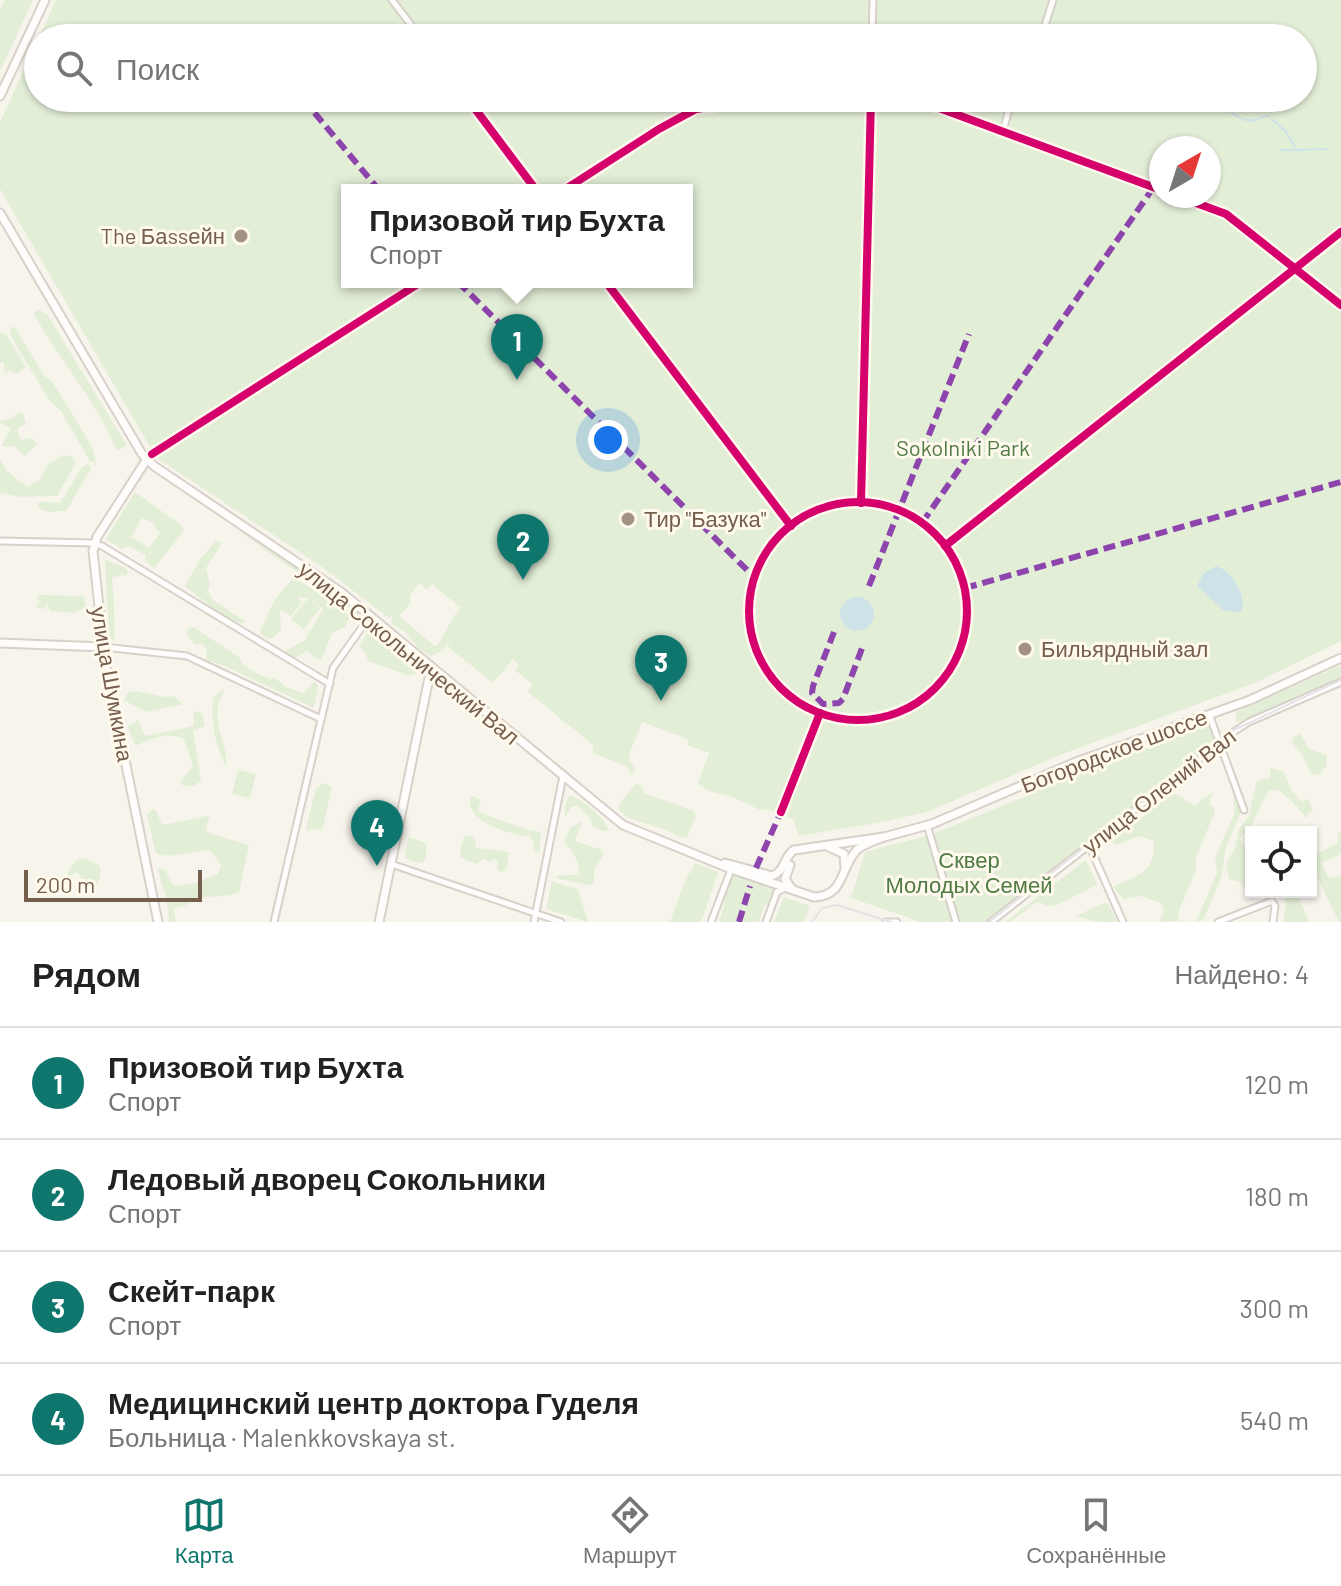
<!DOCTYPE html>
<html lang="ru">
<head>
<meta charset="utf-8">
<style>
	body { margin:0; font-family:Barlow,sans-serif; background:#f6f6f6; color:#222 }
	.controls { position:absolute; right:24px; bottom:24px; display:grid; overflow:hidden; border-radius:0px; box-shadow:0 2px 6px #0004 }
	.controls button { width:72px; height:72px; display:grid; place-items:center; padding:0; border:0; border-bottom:2px solid #e0e0e0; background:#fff; color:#222; font:40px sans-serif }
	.compass { position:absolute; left:1149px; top:136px; width:72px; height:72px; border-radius:50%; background:#fff; box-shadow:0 2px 6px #0004; rotate:39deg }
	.scale { position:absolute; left:24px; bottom:20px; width:178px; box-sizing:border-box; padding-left:8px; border:4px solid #765e4c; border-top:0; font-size:22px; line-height:28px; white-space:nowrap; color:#765e4c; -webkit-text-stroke:6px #fff9ee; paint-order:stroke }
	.you { position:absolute; left:608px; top:440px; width:28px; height:28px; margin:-20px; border:6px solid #fff; border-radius:50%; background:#1a73e8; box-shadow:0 0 0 12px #1a73e833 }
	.badge { display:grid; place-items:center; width:52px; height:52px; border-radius:50%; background:#0f766e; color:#fff; font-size:26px; font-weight:700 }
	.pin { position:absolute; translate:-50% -66px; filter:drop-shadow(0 2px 4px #0008) }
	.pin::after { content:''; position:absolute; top:42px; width:28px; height:24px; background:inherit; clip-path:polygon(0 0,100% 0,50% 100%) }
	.popup { position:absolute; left:341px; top:184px; width:352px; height:104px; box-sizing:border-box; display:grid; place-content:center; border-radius:0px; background:#fff; filter:drop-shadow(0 2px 6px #0005); font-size:26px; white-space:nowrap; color:#767676 }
	.popup b { font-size:30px; color:#222 }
	.popup::after { content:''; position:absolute; left:50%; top:100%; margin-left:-16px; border:16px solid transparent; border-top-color:#fff }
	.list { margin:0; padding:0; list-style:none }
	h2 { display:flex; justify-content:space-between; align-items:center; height:104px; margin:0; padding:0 32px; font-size:34px }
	h2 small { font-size:26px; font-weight:400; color:#767676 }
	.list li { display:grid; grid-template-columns:52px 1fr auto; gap:24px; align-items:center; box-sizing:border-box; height:112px; padding:0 32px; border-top:2px solid #e0e0e0 }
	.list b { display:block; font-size:30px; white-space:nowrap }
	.list p { margin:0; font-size:26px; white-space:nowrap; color:#767676 }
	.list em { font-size:26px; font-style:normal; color:#767676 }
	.icon { flex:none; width:44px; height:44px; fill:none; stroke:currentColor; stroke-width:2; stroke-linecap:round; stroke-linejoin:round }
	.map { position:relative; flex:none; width:1341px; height:922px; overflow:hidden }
	.search { position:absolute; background:#fff; box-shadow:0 2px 6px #0004; left:24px; right:24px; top:24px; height:88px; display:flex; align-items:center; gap:20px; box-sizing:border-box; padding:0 28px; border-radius:44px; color:#767676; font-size:30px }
	.sheet { height:552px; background:#fff }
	nav { display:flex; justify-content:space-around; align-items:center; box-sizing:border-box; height:112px; border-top:2px solid #e0e0e0; background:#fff; font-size:22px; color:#767676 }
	nav a { display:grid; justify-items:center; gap:4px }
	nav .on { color:#0f766e }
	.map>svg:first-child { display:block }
</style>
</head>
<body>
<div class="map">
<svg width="1341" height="922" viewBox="0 0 1341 922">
	<rect width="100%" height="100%" fill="#f7f4ec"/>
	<g fill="#e3eed7" fill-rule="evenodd">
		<path d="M5,0H33L0,71V10Z"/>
		<path d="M56,0H1341V641L1257,682L1060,755L927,812L883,822L798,836L794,820L767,809L760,810L733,797L711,792L698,784L709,753L687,745L688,739L642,722L629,755V761L636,768L631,775L627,767L593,753V745L528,692L532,684L515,670L519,665L513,659L493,683L447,646L461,628L442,651L431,656L420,649L404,631L391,623L393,614L389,618L322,567L157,458L160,452L155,444L150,447L0,189V122L38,40V98H1303V38H39ZM1161,148H1209V196H1161ZM347,190H687V282H347ZM420,583L427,590L432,584L461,608C450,617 446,635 436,647L399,616L410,604V595Z"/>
		<path d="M39,310L47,314L127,446L118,450L116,448C95,399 60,361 35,316L34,313Z"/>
		<path d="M14,326L44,376L53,383L81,428L93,450L96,464L90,461L61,411L49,400L11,336L10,329Z"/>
		<path d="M0,333L6,334L26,367L16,374L9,370L5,373L4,362L0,363Z"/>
		<path d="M18,413H23L26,424L17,429L21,440L32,438L37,445L24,456L14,446L5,447L2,445L11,428L1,424L0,421L12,418Z"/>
		<path d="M63,455L70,456L76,463L57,496L20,497L0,493V459L7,471L27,487L40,480L48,465Z"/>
		<path d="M88,464L91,469L66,511C56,511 40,515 37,504L40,502L60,503L82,467Z"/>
		<path d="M135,492L182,526L183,532L154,568L145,561L146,555L128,546L122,549L106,539ZM142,518L153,523L160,533L149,548L131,537Z"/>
		<path d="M241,528C282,555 322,583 360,613L359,616L239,531Z"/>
		<path d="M216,541L222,543L206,568L210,584L208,592L214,601L245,621L243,624L223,616L185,586L201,558Z"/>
		<path d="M105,559L126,568L128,573L124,577L121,570V576L113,577L112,571L115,630L114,641L109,638Z"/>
		<path d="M294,577L351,615L345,627L332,633L321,661L307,651L295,658L284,652L305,640L323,609L311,599L320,608L304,629L291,619L308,598L296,597L302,602L291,616L280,609L281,629L273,638L267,639L260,632L274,601Z"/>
		<path d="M40,595L83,596L86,607L75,613L50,611L46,603L45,609L37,608V603L42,602L36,598Z"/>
		<path d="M193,627L239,657C243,669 260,675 271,679L274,677L286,687L303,693L314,682L318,685L314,708L225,666L206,660L207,650L203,644H195L187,635L188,629Z"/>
		<path d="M368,632H372L417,672L413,675H407L368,661L366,653L359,646Z"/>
		<path d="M1341,665V678L1242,722H1236V712Z"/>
		<path d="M224,688C224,696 219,698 218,706C214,727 229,748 226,767C215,744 211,723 213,698Z"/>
		<path d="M137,691L164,697L173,696L183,704L146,712L124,700L128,692Z"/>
		<path d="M196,711L202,713L205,726L193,731L201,781L195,785L184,786L180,783L193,766L184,739C168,731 150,739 135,746L128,726L138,720L145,736L190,727L194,725L193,713Z"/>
		<path d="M1208,723L1216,740L988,922H921L851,898L865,852L930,835Z"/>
		<path d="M1300,733L1309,749L1327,755L1326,766L1318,776L1311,773L1302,754L1292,744L1293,738Z"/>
		<path d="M1271,768L1283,771L1292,791L1302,802L1308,799L1313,811L1308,813L1307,819L1293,802L1278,790L1268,791C1263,803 1257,811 1253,823C1250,829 1243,833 1240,839L1251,859V886L1246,889L1239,882L1229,879L1226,864L1234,850L1239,829L1249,816L1256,783L1259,780L1269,779Z"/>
		<path d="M238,770L256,774L250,798L232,794Z"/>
		<path d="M324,783L332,787L323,827L321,830L313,828L308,831L306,829L316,788Z"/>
		<path d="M636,784L641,785L644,793L694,811L696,816L687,837L682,838L663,829L629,818L619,810L620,803Z"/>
		<path d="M1213,792L1209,803L1215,809L1214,814L1196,857V870L1180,908L1178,921L1159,922L1164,912L1161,903L1141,896L1123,899L1114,888L1116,885C1143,875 1154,870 1154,841L1139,836L1116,845L1111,842L1172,794C1181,792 1185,804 1195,805Z"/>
		<path d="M471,795L481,800L478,810L481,813L528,830L541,832L539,852L533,851L534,843L530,836C510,836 461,820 471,795Z"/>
		<path d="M569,795C583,800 603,816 609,830L603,831L593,826L590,818L577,806L571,807L565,817V806Z"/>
		<path d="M1233,796L1240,806V814L1226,847L1221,878L1204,919L1196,922L1217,873L1215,858L1235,812Z"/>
		<path d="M152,809L156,810L162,825L207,816L210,817L206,827L208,833L249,845L239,892C228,897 218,896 205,897C195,899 189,906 174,908L176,922H169L167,900L157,868L165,870L173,886L196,883L218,874L221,865L210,850C194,850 168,860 156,853L147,815Z"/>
		<path d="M583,821L575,841L602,850L603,856L595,868L593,884L589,885L556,878L558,875H579C581,863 571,849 564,842L570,828Z"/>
		<path d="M1341,831V854L1321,863L1329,878L1341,876V922H1339L1311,864V849V855L1314,856L1338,843L1337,835Z"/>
		<path d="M470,835L475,840L476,848L509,852L506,870L501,872L497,869L498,862L494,859L490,862L483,859L477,864L461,858L460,852L464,836Z"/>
		<path d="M408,837L426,843V857L423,862L417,863L405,858Z"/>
		<path d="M83,858L99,865C104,879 97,886 85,893L80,887L84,882L77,872L63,881L75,861Z"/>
		<path d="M1086,860L1097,884L1095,886L1057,905L1047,906L1042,903H1036L1010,922H1005Z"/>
		<path d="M695,863L718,872L701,922H670L688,873H691Z"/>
		<path d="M733,873L775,889L770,904L765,905L759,922H719C726,904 725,889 733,873Z"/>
		<path d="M552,881L578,890L588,922L546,909Z"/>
		<path d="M1283,892H1296L1309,922H1283L1286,903Z"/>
		<path d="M784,897L810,906L804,922H774Z"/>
		<path d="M1104,903H1108L1117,922H1098L1076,916Z"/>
	</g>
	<g fill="#cee3e7">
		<path d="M1216,566C1232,571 1249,597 1240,613L1223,610L1197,586L1203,574Z"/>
		<circle cx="857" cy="614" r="17"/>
	</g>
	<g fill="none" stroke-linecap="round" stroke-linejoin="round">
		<g stroke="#cee3e7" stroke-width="2">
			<path d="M1222,105C1231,112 1242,123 1255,120C1260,118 1264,116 1269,116"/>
			<path d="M1272,119L1286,132L1297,150L1327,149"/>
			<path d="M1280,150H1295"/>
		</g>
		<g stroke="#d7d1ca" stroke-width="9">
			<g id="street">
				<path d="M392,0L421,38"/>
				<path d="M872,38L873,0"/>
				<path d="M1041,38L1053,0"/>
				<path d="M912,98L986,124"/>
				<path d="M1003,131L1012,98"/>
				<path d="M0,541L94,543L102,546L330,684"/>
				<path d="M103,647L187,656L321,719"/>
				<path d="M1209,714L1244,810"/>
				<path d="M927,825L956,922"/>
				<path d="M1089,845L1123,922"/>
				<path d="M391,864L561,922"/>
				<path d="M274,922L333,668L370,616"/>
				<path d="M534,922L563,776"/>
				<path d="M711,922L732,867"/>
				<path d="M766,922L777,892L783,889"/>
				<path d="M886,922H897"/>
				<path d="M991,922L1235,731L1249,722L1341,682"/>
				<path d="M1218,922L1272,901L1275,906L1273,922"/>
			</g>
		</g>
		<g stroke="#d8d1ca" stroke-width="11">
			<g id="secondary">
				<path d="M0,96L45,0"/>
				<path d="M0,213L142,454L154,466L341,592L623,825L731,869L814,897C844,896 840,870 855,852C861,844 875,841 883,837"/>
				<path d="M147,459L97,537L93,551L105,662L158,922"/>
				<path d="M0,643L103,647"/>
				<path d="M829,847L844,854L845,868"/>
				<path d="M725,863L772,876C786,871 783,857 794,850L884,837L932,824L1076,762L1250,700L1341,658"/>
				<path d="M790,865L785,879L792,889"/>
				<path d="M379,922L429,678L434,671"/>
			</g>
		</g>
		<use href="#street" stroke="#fefdfc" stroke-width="5"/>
		<use href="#secondary" stroke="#fefdfc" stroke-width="7"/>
		<g stroke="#e5e2e5" stroke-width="2">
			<path d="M812,922L822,908L837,905L891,922"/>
			<path d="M989,922L1234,730L1341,680"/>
		</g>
		<g stroke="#8e44ad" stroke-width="6" stroke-dasharray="12 6" stroke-linecap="butt">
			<path d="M303,99L379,190"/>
			<path d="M458,282L747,570L756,574"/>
			<path d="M922,523L1151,191"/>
			<path d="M869,586L969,334"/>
			<path d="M965,588L1341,482"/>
			<path d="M834,632L813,686L812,693L823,704L839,703L843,699L864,643"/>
			<path d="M756,868L784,805"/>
			<path d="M739,922L750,886"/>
		</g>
		<g stroke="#fff9ee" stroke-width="13">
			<g id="cycleway">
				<path d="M467,98L536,190"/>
				<path d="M912,98L1161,190"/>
				<path d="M564,190L659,129L696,109L773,98"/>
				<path d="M1177,196L1226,214L1341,305"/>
				<path d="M606,282L791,526"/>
				<path d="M152,454L421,282"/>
				<circle cx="858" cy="611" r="109"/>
				<path d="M861,503L871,98"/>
				<path d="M945,546L1341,232"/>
				<path d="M781,812L820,713"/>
			</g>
		</g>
		<use href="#cycleway" stroke="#d6006c" stroke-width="8"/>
	</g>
	<g fill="#a39284" stroke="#fff9ee" stroke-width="3">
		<circle cx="241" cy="236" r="8"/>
		<circle cx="628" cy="519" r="8"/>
		<circle cx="1025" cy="649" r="8"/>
	</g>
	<g text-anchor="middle" stroke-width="6" stroke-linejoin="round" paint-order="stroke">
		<g font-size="22" fill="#765e4c" stroke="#fff9ee" text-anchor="start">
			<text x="225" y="244" text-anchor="end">The Баssейн</text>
			<text x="644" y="527">Тир "Базука"</text>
			<text x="1041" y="657">Бильярдный зал</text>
		</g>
		<g font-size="22" fill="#507b44" stroke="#fff9ee">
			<text x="963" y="456">Sokolniki Park</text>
			<text x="969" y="868">Сквер<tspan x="969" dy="25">Молодых Семей</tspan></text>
		</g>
		<g font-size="22" fill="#765e4c" stroke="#fff9ee">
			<text transform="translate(409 653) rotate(39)" y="8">улица Сокольнический Вал</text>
			<text transform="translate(112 684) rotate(80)" y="8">улица Шумкина</text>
			<text transform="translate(1114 751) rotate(-21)" y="8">Богородское шоссе</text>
			<text transform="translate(1159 791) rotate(-38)" y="8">улица Олений Вал</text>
		</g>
	</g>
</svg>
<div class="controls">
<button><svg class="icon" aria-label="locate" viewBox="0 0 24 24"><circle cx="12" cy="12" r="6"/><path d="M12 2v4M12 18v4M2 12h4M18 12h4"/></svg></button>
</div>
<svg class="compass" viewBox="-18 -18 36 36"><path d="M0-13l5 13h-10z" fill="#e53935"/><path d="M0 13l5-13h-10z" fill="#767676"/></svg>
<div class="scale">200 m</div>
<div class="you"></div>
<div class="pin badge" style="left:517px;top:380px">1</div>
<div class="popup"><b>Призовой тир Бухта</b>Спорт</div>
<div class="pin badge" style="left:523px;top:580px">2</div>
<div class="pin badge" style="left:661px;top:701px">3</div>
<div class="pin badge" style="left:377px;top:866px">4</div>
<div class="search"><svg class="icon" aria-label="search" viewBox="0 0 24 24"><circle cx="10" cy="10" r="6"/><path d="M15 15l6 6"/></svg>Поиск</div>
</div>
<section class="sheet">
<h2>Рядом<small>Найдено: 4</small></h2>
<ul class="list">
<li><span class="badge">1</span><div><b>Призовой тир Бухта</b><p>Спорт</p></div><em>120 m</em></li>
<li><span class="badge">2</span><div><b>Ледовый дворец Сокольники</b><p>Спорт</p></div><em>180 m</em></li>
<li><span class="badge">3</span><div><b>Скейт-парк</b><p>Спорт</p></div><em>300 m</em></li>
<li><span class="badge">4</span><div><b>Медицинский центр доктора Гуделя</b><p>Больница · Malenkkovskaya st.</p></div><em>540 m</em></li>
</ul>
</section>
<nav>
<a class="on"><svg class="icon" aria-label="map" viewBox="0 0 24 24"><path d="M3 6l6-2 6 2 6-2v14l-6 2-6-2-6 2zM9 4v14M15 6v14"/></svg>Карта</a>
<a><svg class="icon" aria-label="directions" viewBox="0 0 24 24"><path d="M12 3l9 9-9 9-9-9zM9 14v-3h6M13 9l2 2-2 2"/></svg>Маршрут</a>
<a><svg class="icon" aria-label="saved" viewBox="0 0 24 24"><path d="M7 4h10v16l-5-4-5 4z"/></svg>Сохранённые</a>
</nav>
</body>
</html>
